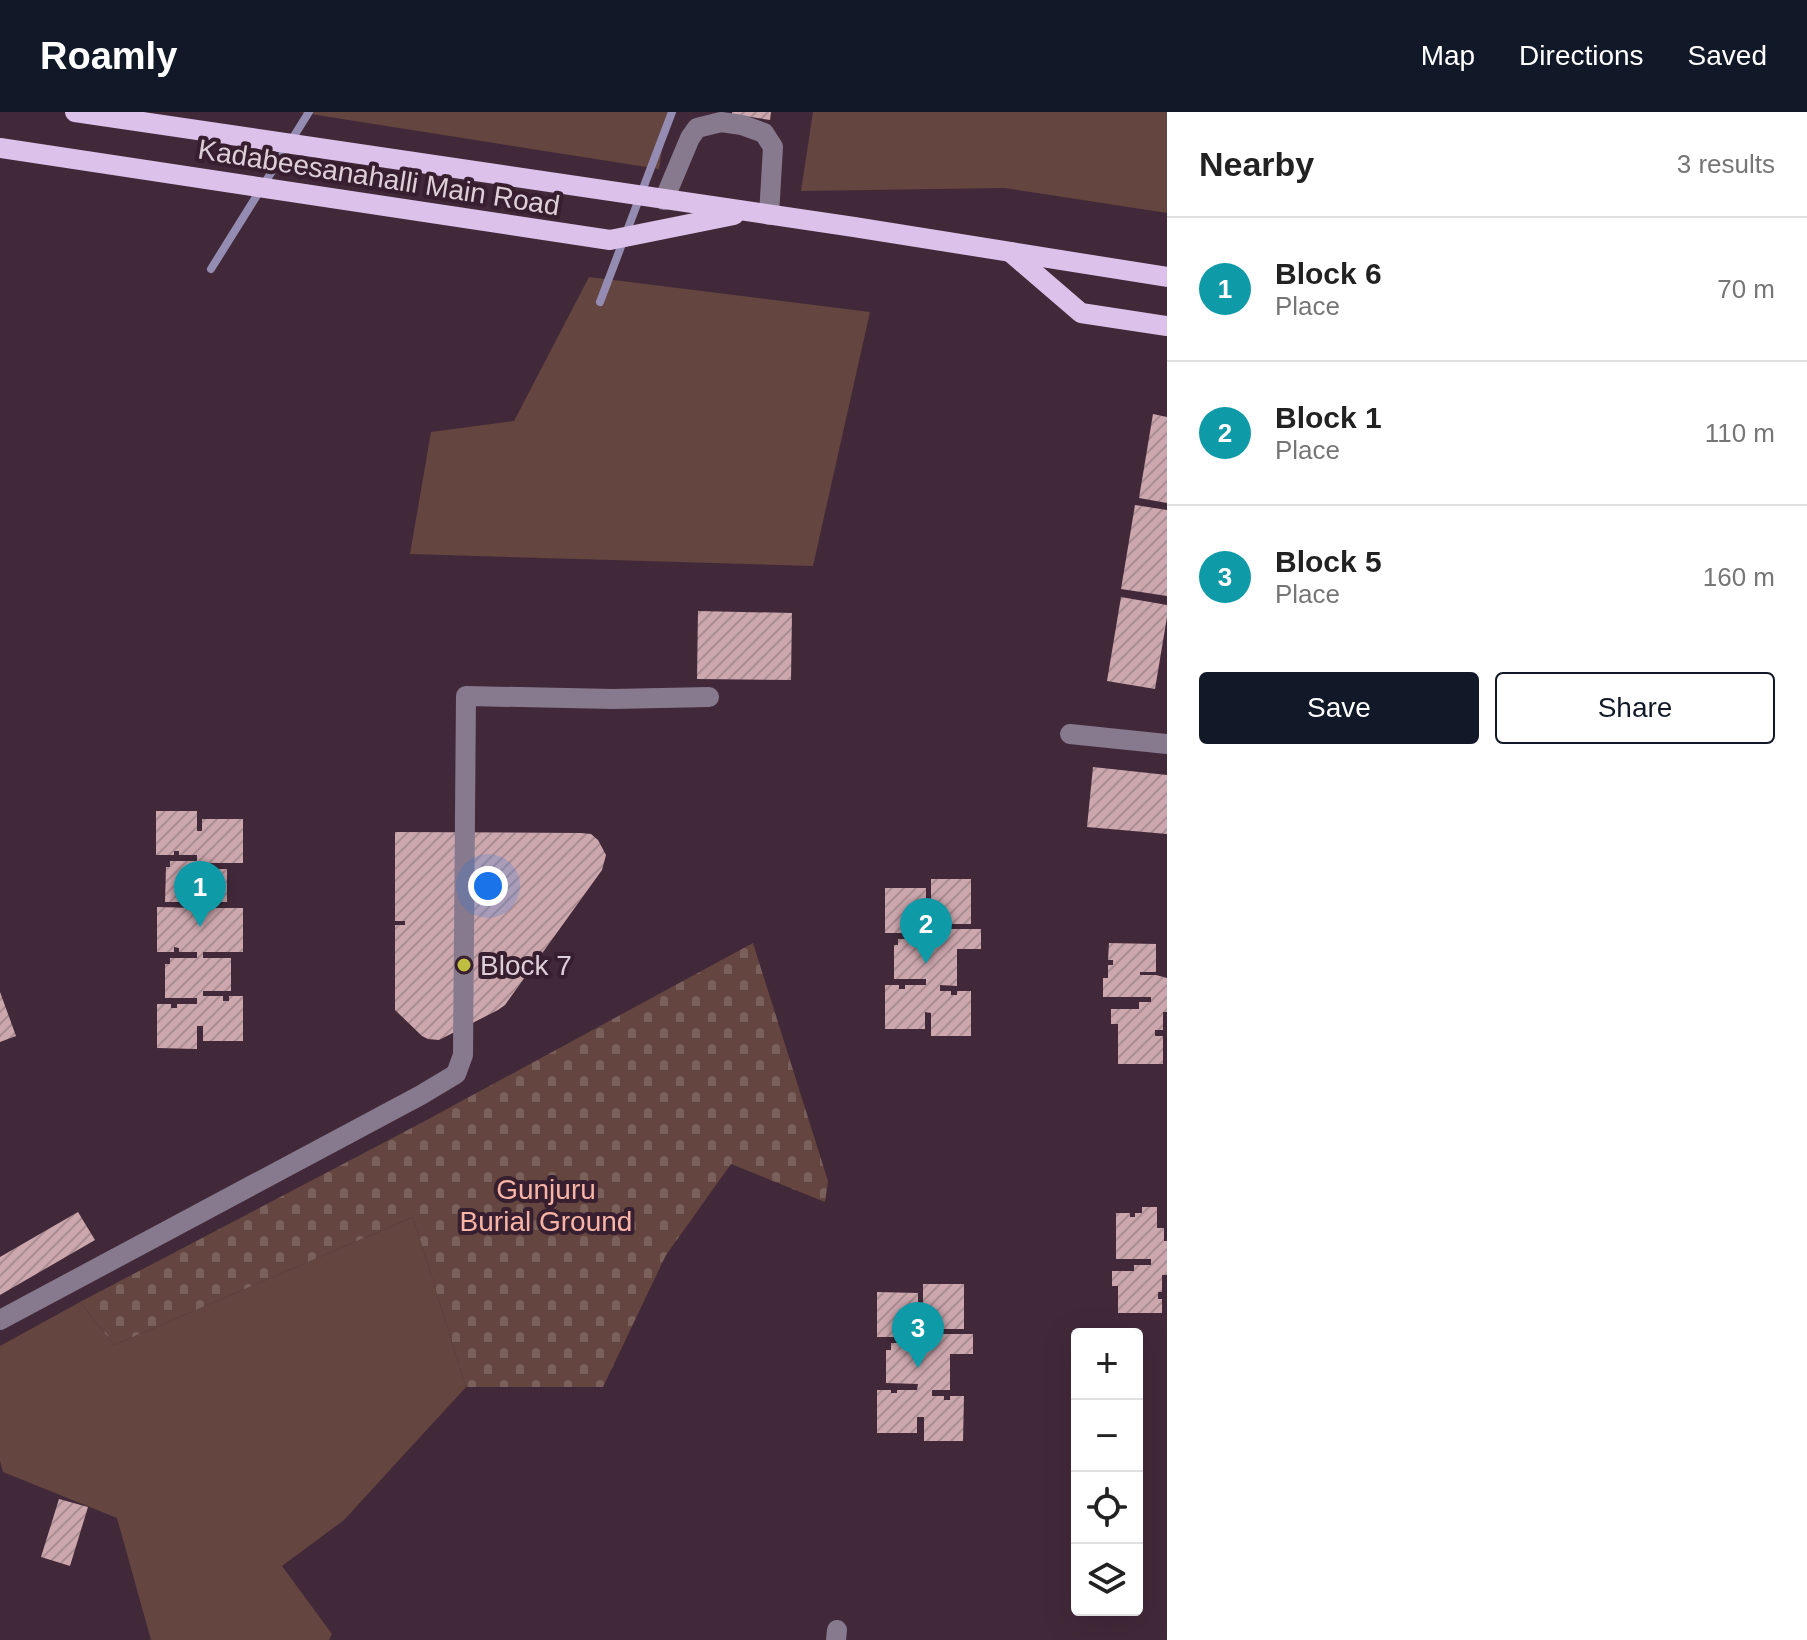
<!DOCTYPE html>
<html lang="en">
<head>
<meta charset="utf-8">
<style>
	body { margin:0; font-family:Helvetica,sans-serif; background:#f6f6f6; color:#222 }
	.controls { position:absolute; right:24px; bottom:24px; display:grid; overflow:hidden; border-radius:8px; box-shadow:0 8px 32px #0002 }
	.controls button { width:72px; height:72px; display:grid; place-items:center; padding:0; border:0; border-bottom:2px solid #e0e0e0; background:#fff; color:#222; font:40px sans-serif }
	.you { position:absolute; left:488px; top:774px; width:28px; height:28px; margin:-20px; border:6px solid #fff; border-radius:50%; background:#1a73e8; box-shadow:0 0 0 12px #1a73e833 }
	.badge { display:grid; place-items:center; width:52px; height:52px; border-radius:50%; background:#111827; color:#fff; font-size:26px; font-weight:700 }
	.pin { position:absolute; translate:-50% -66px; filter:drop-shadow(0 2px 4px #0008) }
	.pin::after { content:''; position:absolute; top:42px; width:28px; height:24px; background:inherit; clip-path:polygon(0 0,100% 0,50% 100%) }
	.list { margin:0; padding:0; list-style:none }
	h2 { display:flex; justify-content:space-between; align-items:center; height:104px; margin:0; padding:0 32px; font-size:34px }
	h2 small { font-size:26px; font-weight:400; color:#767676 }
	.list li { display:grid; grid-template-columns:52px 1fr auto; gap:24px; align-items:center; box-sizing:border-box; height:144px; padding:0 32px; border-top:2px solid #e0e0e0 }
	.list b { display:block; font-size:30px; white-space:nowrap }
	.list p { margin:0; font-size:26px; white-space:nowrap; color:#767676 }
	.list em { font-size:26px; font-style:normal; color:#767676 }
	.actions { display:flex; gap:16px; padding:24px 32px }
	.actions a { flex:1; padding:18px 0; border:2px solid #111827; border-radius:8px; text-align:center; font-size:28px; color:#111827 }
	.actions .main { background:#111827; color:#fff }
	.icon { flex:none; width:44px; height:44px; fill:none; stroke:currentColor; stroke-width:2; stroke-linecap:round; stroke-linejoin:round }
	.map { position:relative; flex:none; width:1167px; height:1528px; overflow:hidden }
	header { display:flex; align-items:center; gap:48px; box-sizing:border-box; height:112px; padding:0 40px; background:#111827; color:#fff }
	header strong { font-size:38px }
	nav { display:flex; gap:44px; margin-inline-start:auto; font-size:28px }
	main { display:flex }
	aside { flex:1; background:#fff }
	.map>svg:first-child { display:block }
</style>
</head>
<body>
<header>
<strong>Roamly</strong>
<nav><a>Map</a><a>Directions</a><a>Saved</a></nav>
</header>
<main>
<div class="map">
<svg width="1167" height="1528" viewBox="0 0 1167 1528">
	<defs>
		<pattern id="cemetery-stones" width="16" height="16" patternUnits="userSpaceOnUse" patternTransform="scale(2)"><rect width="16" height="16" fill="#64453f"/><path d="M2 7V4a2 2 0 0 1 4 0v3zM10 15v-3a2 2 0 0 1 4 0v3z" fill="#7a5f5a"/></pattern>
		<pattern id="building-hatch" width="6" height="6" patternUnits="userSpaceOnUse" patternTransform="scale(2)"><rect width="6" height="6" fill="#cda7ae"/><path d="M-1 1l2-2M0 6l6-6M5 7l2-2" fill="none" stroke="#aa8d93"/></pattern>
	</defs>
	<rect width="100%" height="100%" fill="#422939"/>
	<g fill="#64453f">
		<path d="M298,0H668L659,57Z"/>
		<path d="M813,0H1167V101L1005,76L801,79Z"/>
		<path d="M589,165L870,200L813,454L410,442L431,320L514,309Z"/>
		<path d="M413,1105L466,1275L344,1408L282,1454L332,1522L329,1528H151L117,1406L3,1360L0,1349V1234L80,1190L114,1233Z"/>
	</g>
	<path fill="url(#cemetery-stones)" d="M753,831L828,1069L825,1090L731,1052L666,1143L603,1275H466L413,1105L114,1233L80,1190L423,1010Z"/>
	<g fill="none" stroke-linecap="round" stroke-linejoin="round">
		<g stroke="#948cb2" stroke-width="8">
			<path d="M211,157L309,0"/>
			<path d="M600,190L672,0"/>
		</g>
	</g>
	<g fill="url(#building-hatch)">
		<path d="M732,0H771L770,8L732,2Z"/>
		<path d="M1153,302L1167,305V391L1139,386Z"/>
		<path d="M1135,393L1167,398V484L1121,477Z"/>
		<path d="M1121,485L1167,493V505L1155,577L1107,569Z"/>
		<path d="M698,499L792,501L791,568L697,567Z"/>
		<path d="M1093,655L1167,663V722L1087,715Z"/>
		<path d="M156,699H197V719H202V707H243V751H203V757H227V790H203V796H243V840H203V846H231V879H203V884H223V889H229V884H243V929H203V914H197V937L157,936V892H171V896H177V892H197V886H165V852H170V846H197V840H179V836L174,835V840H157V795L197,796V790H165L166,755H170V749H197V743H179V739H174V743H156Z"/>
		<path d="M395,720L581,721L591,722L598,728L606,743L602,758L505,893L498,898L439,928L428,927L422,924L395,898V813H405V809H395Z"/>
		<path d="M931,767H971V812H940V817H981V837H957V874L940,873V879H951V883H957V879H971V924H931V901L925,900V917H885V873H899V877H905V873H926V867H894V833H898V827H925V821H908V816H902V821H885V776H926V788H931Z"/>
		<path d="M1109,831L1156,832V860H1140V863H1156L1167,866V900H1163V918H1155V924H1163V952H1118V912H1111V897H1139V890H1151V885H1103V866H1108V853H1113V848H1108Z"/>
		<path d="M0,880L16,924L0,930Z"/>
		<path d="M1142,1095H1157V1116H1164V1129H1167V1163H1162V1180H1158V1187H1162V1201H1118V1174H1112V1159H1134V1153H1151V1147H1116V1101H1130V1105H1135V1101H1142Z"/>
		<path d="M78,1100L95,1128L0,1183V1145Z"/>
		<path d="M923,1172H964V1217H932V1222H973V1242H950V1278H932V1284H944V1288H950V1284H964L963,1329H924V1305H917V1321H877V1278H891V1281H897V1278H917L918,1272L886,1271V1238H891V1231H917V1225H900V1220H894V1225H877V1180L918,1181V1192H923Z"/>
		<path d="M59,1387L88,1395L70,1454L41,1445Z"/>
	</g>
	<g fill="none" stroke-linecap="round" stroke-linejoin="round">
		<g stroke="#877a8e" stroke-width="20">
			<path d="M664,88L690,26L697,16L721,10L742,13L764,21L773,35L769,103"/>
			<path d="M1070,622L1167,632"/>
			<path d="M0,1208L421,983L456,962L463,943L466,584L613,587L709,585"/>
			<path d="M836,1528L837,1518"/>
		</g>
		<g stroke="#dcc1ea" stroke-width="20">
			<path d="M75,0L854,115L1167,165"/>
			<path d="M0,36L610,128L734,103"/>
			<path d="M1010,140L1081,201L1167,214"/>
		</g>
	</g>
	<circle fill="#c0be41" stroke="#371f2f" stroke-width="3" cx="464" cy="853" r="8"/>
	<g text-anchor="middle" stroke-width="8" stroke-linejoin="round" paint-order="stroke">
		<g font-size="28" fill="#deced8" stroke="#371f2f">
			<text transform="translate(379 65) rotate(9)" y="10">Kadabeesanahalli Main Road</text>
		</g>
		<g font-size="28" fill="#deced8" stroke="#371f2f" text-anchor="start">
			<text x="480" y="863">Block 7</text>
		</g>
		<g font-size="28" fill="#f8b4a6" stroke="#371f2f">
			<text x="546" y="1087">Gunjuru<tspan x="546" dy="32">Burial Ground</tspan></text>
		</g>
	</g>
</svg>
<div class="controls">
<button>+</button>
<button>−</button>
<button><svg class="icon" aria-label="locate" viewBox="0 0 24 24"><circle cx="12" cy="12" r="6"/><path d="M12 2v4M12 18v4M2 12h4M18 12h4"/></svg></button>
<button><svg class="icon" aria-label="layers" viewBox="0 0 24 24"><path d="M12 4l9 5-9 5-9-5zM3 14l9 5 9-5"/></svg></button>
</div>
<div class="you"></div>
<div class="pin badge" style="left:200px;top:815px;background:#0f9aa8">1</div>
<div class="pin badge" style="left:926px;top:852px;background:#0f9aa8">2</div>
<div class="pin badge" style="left:918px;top:1256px;background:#0f9aa8">3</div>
</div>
<aside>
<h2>Nearby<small>3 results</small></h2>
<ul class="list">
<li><span class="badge" style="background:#0f9aa8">1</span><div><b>Block 6</b><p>Place</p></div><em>70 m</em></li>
<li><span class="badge" style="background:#0f9aa8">2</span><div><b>Block 1</b><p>Place</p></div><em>110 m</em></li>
<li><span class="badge" style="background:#0f9aa8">3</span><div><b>Block 5</b><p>Place</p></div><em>160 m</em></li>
</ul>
<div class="actions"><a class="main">Save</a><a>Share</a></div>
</aside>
</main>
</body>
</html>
